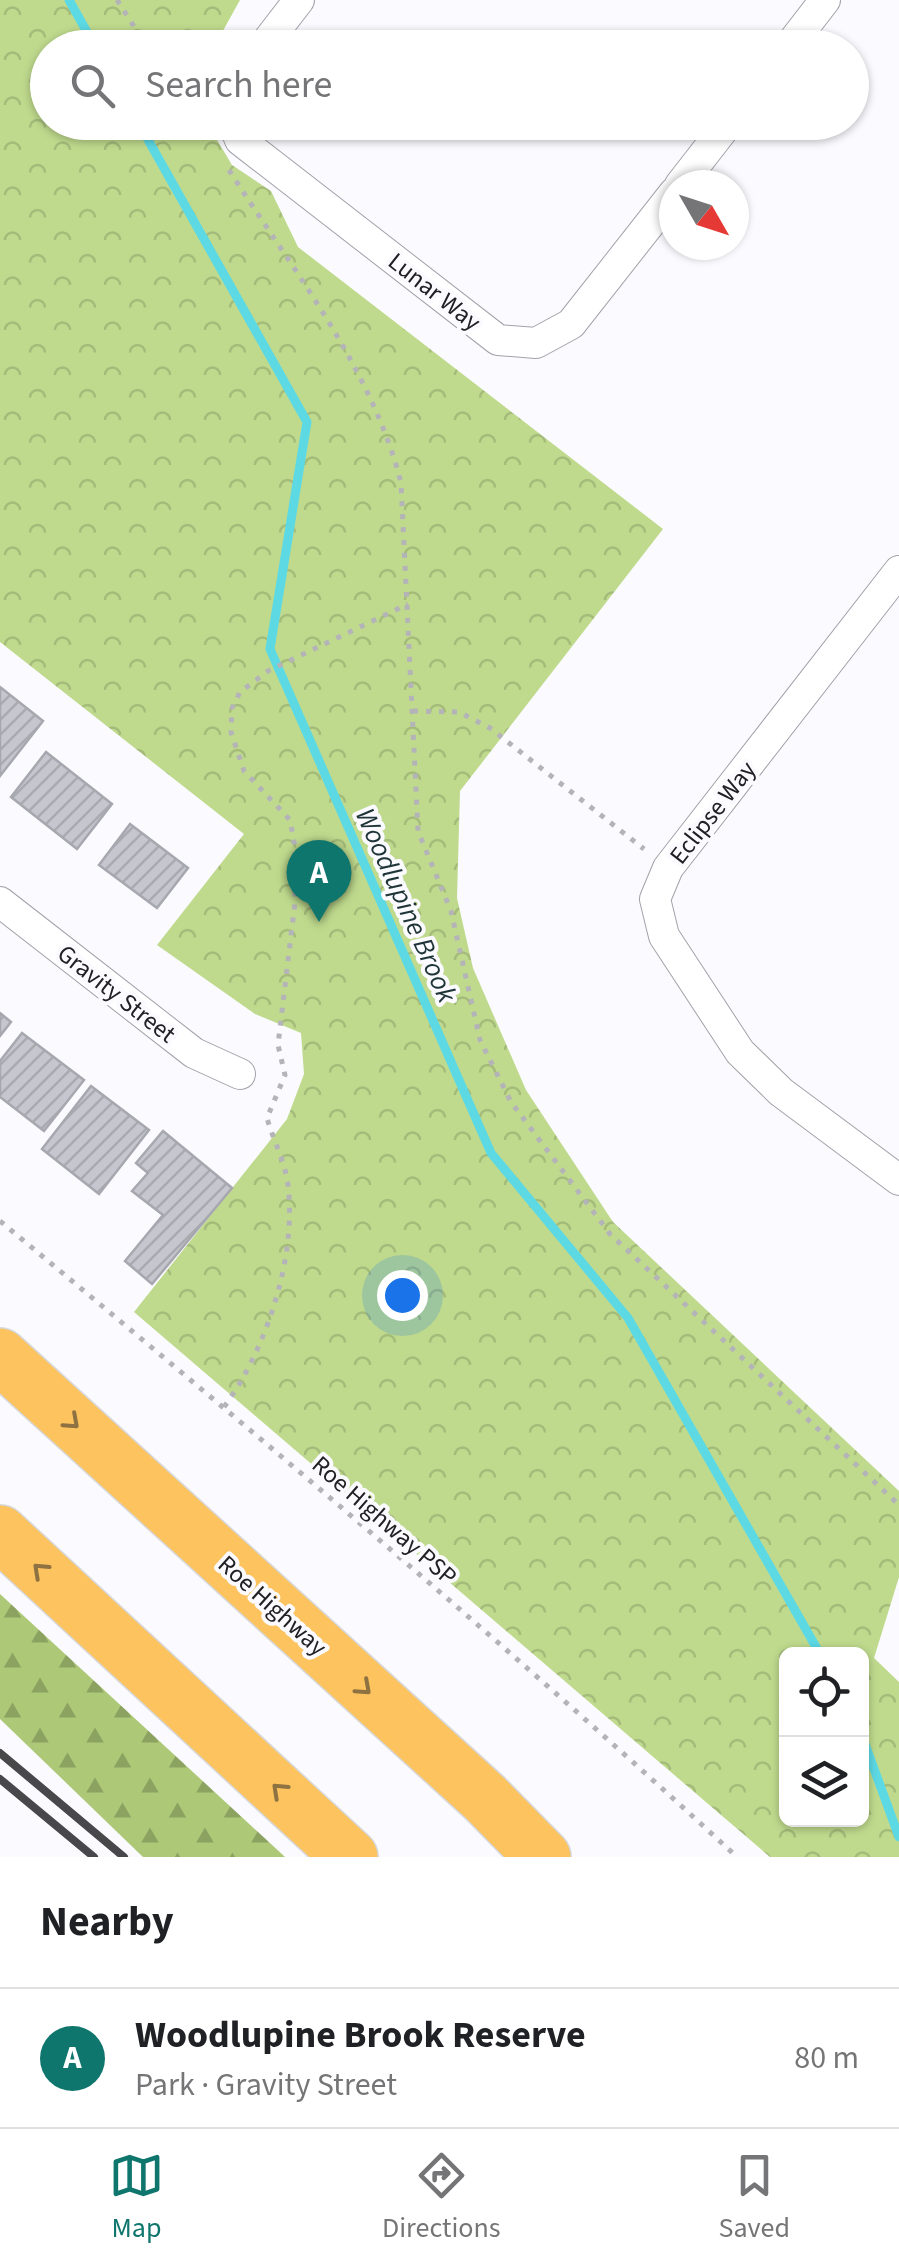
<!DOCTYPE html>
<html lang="en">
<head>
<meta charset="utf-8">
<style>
	body { margin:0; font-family:"Source Sans 3",sans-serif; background:#f2f2f2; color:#202124 }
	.controls { position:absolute; right:30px; bottom:30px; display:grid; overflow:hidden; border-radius:15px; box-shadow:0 2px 8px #0004 }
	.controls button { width:90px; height:90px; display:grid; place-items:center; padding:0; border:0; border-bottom:2px solid #e0e0e0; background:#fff; color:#202124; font:50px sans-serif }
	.compass { position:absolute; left:659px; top:170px; width:90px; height:90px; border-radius:50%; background:#fff; box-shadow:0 2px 8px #0004; rotate:129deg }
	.you { position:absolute; left:402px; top:1295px; width:35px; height:35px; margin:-25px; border:8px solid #fff; border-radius:50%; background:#1a73e8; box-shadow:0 0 0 15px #1a73e833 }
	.badge { display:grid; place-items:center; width:65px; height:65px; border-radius:50%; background:#0f766e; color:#fff; font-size:32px; font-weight:700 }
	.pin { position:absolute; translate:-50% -82px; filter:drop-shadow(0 2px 5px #0008) }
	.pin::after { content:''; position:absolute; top:52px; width:35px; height:30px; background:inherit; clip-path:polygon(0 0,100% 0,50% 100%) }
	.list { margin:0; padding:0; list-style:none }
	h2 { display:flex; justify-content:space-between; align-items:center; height:130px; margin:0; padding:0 40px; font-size:42px }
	h2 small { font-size:32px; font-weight:400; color:#757577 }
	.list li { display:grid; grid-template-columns:65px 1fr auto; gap:30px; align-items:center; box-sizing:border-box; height:140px; padding:0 40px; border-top:2px solid #e0e0e0 }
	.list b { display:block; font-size:38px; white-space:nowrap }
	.list p { margin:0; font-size:32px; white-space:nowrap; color:#757577 }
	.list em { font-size:32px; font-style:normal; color:#757577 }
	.icon { flex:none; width:55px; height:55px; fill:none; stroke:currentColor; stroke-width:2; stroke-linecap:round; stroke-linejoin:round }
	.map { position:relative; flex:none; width:899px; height:1857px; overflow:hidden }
	.search { position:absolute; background:#fff; box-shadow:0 2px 8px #0004; left:30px; right:30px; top:30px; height:110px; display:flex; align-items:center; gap:25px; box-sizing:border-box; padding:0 35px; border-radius:55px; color:#757577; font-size:38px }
	.sheet { height:270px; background:#fff }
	nav { display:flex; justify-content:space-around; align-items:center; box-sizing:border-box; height:140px; border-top:2px solid #e0e0e0; background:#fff; font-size:28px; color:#757577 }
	nav a { display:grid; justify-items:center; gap:5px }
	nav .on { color:#0f766e }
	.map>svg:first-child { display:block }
</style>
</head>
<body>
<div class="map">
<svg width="899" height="1857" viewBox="0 0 899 1857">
	<defs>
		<pattern id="forest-firs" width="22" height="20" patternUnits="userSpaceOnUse" patternTransform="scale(2.5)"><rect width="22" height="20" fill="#adc877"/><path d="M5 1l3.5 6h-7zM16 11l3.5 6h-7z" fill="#8ca261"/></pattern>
		<pattern id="park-crowns" width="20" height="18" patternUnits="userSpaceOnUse" patternTransform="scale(2.5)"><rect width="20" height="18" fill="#bfda8d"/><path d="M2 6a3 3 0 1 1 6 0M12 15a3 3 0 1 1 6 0" fill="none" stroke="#a4bb7a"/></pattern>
		<pattern id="building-hatch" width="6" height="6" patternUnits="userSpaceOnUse" patternTransform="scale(2.5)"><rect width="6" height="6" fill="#c6c6ce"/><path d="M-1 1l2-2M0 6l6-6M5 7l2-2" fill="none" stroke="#aaaab1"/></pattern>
	</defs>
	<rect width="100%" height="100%" fill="#fafaff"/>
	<path fill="url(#forest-firs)" d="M0,1594L284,1856L285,1857H143L0,1719Z"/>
	<path fill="url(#park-crowns)" fill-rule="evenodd" d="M0,0H240L214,47L48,48V122L207,123L232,165L271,191L298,247L663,529L460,791L457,898L473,968L526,1090L613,1222L899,1491V1577L874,1658L899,1682V1857H770L134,1312L287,1119L304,1074L301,1033L255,1014L157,945L244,834L0,642ZM786,1654H862V1820H786Z"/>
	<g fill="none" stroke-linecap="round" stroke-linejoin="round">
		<g stroke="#5dd9e4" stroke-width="9">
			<path d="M69,0L96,48"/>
			<path d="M138,122L307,422L270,649L491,1153L628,1318L820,1654"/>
			<path d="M862,1736L899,1837"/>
		</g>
	</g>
	<g fill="url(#building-hatch)" stroke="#a7a7af" stroke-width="2.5">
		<path d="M0,687L43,721L0,776Z"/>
		<path d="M46,752L112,804L77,849L11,797Z"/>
		<path d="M130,824L188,868L157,908L99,865Z"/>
		<path d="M0,1013L11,1022L0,1036Z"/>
		<path d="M22,1033L84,1080L44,1131L0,1097V1061Z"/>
		<path d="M91,1086L149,1130L99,1194L42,1149Z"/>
		<path d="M163,1131L232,1188L152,1284L125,1261L163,1215L132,1191L148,1173L136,1163Z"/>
	</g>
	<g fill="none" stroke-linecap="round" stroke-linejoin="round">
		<g stroke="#a2a2aa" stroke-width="32">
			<g id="street">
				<path d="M262,48L299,0"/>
				<path d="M788,48L825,0"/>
				<path d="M233,122L240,140L498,340L536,343L571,324L674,193"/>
				<path d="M680,185L729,122"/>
				<path d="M899,571L668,868L655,899L664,936L740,1052L781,1092L899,1180"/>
				<path d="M0,902L194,1053L240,1074"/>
			</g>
		</g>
		<g stroke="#d7d7d8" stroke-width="58">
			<g id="highway">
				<path d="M0,1356L485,1798L543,1857"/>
				<path d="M0,1533L350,1857"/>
			</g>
		</g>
		<g stroke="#b4b4b8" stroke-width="5" stroke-dasharray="5 8" stroke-linecap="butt">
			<path d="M117,0L148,48"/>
			<path d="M229,170C292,269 372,368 401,483L418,831L451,911L480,1040L511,1102L610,1234L899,1505"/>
			<path d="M413,711L459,712L490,728L644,849"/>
			<path d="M0,1221C250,1429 499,1637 737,1857"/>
			<path d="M224,1407C266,1350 297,1257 288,1185C285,1161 273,1140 267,1118L285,1075L278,1045L295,902V847L290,820L244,771L231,732L232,708L240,692L268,671L408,604"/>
		</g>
		<use href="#street" stroke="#fff" stroke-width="30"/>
		<use href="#highway" stroke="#fcc35e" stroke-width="55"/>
		<g stroke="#48484b" stroke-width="8">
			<path d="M0,1753L124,1857"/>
			<path d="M0,1779L94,1857"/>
		</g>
	</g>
	<defs><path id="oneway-chevron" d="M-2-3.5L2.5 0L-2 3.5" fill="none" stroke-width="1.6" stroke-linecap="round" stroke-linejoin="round" transform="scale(2.5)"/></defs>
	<g stroke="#8e7241">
		<use href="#oneway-chevron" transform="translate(72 1422) rotate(42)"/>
		<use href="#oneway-chevron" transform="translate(40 1570) rotate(-137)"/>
		<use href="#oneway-chevron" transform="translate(364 1688) rotate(42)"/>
		<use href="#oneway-chevron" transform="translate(279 1790) rotate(-137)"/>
	</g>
	<g text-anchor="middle" stroke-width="8" stroke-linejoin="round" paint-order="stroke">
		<g font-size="25" fill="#212124" stroke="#fafaff">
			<text transform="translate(435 291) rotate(38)" y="9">Lunar Way</text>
			<text transform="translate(712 812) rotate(-52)" y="9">Eclipse Way</text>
			<text transform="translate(117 993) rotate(38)" y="9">Gravity Street</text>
			<text transform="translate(385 1520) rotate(41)" y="9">Roe Highway PSP</text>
			<text transform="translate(273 1605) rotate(42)" y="9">Roe Highway</text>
		</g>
		<g font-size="28" font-style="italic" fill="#1e3436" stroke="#fafaff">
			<text transform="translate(407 905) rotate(66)" y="10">Woodlupine Brook</text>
		</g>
	</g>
</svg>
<div class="controls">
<button><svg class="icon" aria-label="locate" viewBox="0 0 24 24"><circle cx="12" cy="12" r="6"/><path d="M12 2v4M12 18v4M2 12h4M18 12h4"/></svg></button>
<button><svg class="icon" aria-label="layers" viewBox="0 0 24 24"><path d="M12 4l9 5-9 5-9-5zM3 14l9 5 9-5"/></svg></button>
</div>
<svg class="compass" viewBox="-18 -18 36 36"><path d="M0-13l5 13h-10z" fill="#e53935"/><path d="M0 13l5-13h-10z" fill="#757577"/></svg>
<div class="you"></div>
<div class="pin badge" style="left:319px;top:922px">A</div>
<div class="search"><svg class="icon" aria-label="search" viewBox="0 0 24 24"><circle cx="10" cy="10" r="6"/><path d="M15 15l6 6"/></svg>Search here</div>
</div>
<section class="sheet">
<h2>Nearby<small></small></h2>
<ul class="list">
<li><span class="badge">A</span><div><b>Woodlupine Brook Reserve</b><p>Park · Gravity Street</p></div><em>80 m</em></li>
</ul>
</section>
<nav>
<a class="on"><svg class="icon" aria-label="map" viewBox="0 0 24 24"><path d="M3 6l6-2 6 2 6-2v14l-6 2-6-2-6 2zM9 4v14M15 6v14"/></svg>Map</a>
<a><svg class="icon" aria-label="directions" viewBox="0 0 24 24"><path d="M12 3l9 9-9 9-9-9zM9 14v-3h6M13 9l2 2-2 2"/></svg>Directions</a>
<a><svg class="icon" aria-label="saved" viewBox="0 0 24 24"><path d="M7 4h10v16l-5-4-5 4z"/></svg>Saved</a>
</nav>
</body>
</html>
